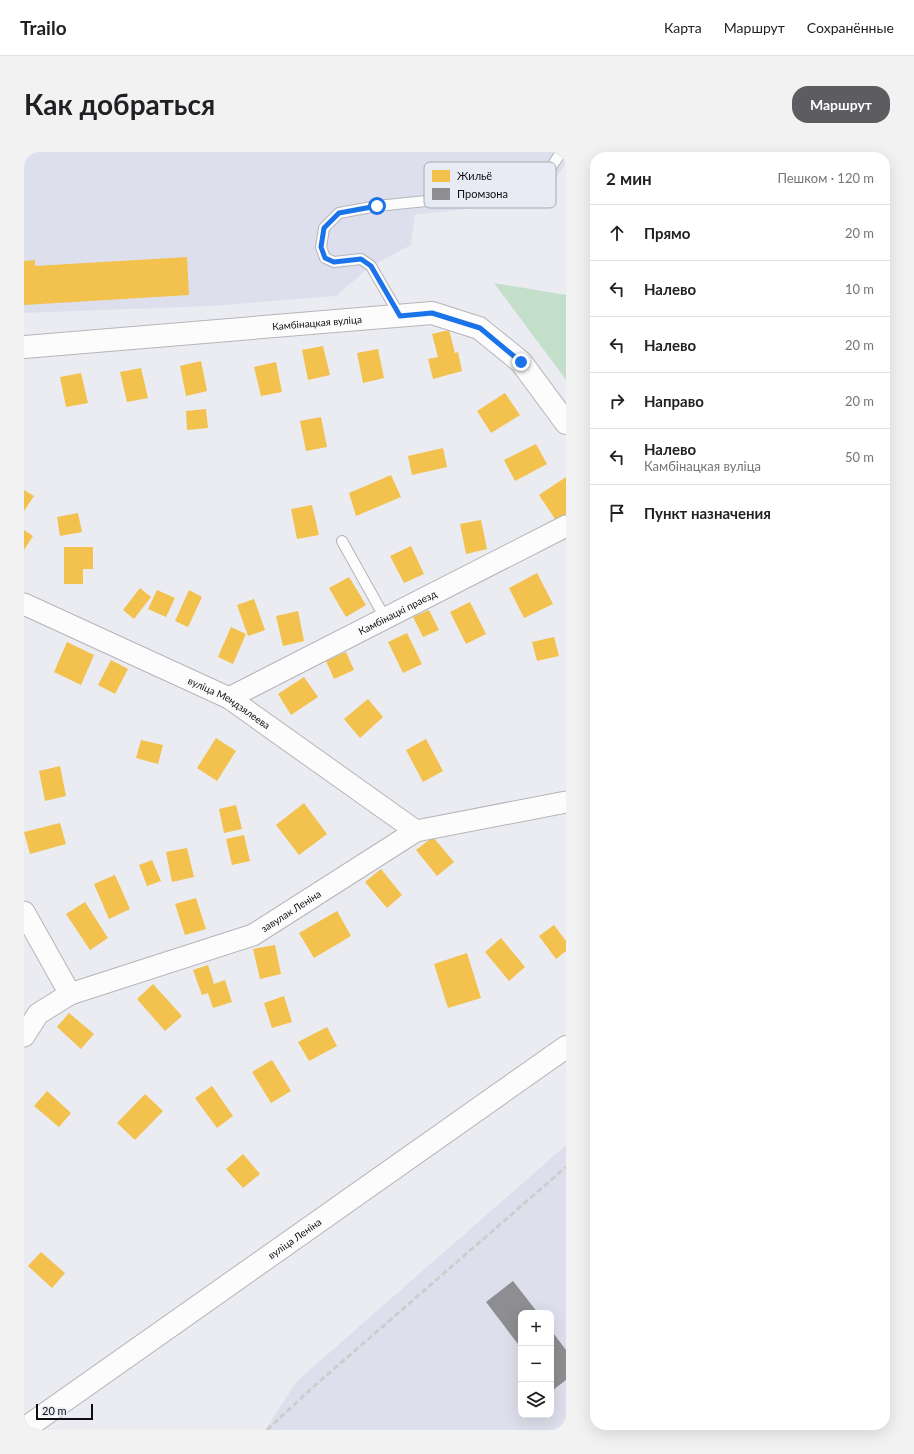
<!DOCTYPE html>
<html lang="ru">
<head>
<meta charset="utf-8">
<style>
	body { margin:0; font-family:Lato,sans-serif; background:#f2f2f2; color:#202124 }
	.controls { position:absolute; right:12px; bottom:12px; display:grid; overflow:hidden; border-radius:8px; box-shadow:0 4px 16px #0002 }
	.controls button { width:36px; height:36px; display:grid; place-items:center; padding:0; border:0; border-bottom:1px solid #e0e0e0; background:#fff; color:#202124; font:20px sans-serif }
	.scale { position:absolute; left:12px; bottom:10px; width:57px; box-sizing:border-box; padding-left:4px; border:2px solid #0f0f13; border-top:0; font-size:11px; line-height:14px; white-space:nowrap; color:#0f0f13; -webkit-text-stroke:3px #e8ebf4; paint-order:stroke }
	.stop { position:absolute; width:12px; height:12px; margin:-9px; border:3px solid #1a73e8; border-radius:50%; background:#fff }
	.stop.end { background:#1a73e8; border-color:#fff; box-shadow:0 1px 4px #0008 }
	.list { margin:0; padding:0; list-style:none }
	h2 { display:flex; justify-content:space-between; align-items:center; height:52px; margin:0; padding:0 16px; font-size:17px }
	h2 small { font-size:13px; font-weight:400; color:#757577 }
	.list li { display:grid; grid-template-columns:26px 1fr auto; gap:12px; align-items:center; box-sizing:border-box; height:56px; padding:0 16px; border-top:1px solid #e0e0e0 }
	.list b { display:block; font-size:15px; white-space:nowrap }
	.list p { margin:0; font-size:13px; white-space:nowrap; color:#757577 }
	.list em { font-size:13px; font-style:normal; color:#757577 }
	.icon { flex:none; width:22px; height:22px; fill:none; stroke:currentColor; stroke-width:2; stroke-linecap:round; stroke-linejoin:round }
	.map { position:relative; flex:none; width:542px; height:1278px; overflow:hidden; border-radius:16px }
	header { display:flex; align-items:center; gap:24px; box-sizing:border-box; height:56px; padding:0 20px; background:#fff; border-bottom:1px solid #e0e0e0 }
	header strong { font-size:19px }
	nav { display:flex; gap:22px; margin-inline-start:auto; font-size:14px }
	.intro { display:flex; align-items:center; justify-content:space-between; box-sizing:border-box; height:96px; padding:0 24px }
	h1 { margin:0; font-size:28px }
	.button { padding:10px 18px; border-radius:16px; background:#5c5c61; color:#fff; font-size:14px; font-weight:700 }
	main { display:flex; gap:24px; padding:0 24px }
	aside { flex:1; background:#fff; border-radius:16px; box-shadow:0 4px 16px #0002 }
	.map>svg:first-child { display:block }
</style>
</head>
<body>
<header>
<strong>Trailo</strong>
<nav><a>Карта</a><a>Маршрут</a><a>Сохранённые</a></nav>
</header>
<div class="intro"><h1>Как добраться</h1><a class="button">Маршрут</a></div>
<main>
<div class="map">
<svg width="542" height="1278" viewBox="0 0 542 1278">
	<rect width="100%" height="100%" fill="#ebecf1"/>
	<g fill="#dde0ec" fill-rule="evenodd">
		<path d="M0,0H542V11L518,48L391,63L387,93L347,114L312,144L188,154L0,161Z"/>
		<path d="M542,993V1278H241L273,1229ZM497,1161H527V1263H497Z"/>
	</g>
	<path fill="#c4dfc9" d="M470,131L542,143V228L537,221Z"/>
	<g fill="#f2c14e">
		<path d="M163,105L165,143L0,153V109L11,108V114Z"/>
		<path d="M425,178L431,201L434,200L438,219L409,227L404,207L414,205L408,182Z"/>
		<path d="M299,194L306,223L284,228L278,198Z"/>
		<path d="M354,197L360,226L339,231L333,201Z"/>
		<path d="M177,209L183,239L162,244L156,214Z"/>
		<path d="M252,210L258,240L237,244L230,215Z"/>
		<path d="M117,216L124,246L103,250L96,220Z"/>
		<path d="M57,221L64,251L42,255L36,225Z"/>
		<path d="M481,241L496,263L467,281L453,259Z"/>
		<path d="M182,257L184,276L163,278L162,259Z"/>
		<path d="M297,265L303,295L282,299L276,269Z"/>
		<path d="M512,292L523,312L491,329L480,308Z"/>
		<path d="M419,296L423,315L388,323L384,304Z"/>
		<path d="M367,323L377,345L332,364L325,341Z"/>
		<path d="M542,325V364L533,370L515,343Z"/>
		<path d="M0,338L10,344L0,359Z"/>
		<path d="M288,353L295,383L273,387L267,357Z"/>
		<path d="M54,361L58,380L36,384L33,365Z"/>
		<path d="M457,368L463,397L442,402L436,372Z"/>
		<path d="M0,378L9,384L0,398Z"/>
		<path d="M387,394L400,422L380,431L366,404Z"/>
		<path d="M40,395H69V417H59V432H40Z"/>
		<path d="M513,421L529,452L500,466L485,436Z"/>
		<path d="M325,425L342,453L322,465L305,436Z"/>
		<path d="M116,436L127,445L110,467L99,458Z"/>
		<path d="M133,438L151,446L142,465L124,457Z"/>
		<path d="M165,438L178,445L164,475L151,469Z"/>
		<path d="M230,447L241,478L224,484L213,453Z"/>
		<path d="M446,450L462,482L442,492L426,460Z"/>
		<path d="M405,458L415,478L399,485L389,465Z"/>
		<path d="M274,459L280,489L259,494L252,464Z"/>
		<path d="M207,475L222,482L209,512L194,505Z"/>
		<path d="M383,481L398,512L379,521L364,490Z"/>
		<path d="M530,485L535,504L513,509L508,490Z"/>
		<path d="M43,490L70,503L57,533L30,520Z"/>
		<path d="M322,500L330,518L310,527L302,509Z"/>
		<path d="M87,508L104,517L91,542L74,533Z"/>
		<path d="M280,525L294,545L267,563L254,542Z"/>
		<path d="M344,547L359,565L336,586L320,567Z"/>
		<path d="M192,586L212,599L193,629L173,616Z"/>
		<path d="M402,587L419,619L399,630L382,598Z"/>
		<path d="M117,588L139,593L134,612L112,606Z"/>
		<path d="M36,614L42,644L21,649L15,619Z"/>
		<path d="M280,651L303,682L275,703L252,673Z"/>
		<path d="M212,653L218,677L200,681L195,657Z"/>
		<path d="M36,671L42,692L6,702L0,680Z"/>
		<path d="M220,683L226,709L208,713L202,687Z"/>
		<path d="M409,685L430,710L413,724L392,698Z"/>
		<path d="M163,696L170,725L148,730L142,700Z"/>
		<path d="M128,708L137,729L123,734L115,713Z"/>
		<path d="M357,717L378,743L363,756L341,730Z"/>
		<path d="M91,723L106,757L85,767L70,732Z"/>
		<path d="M172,746L182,777L161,783L151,752Z"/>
		<path d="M61,750L84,786L66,798L42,762Z"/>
		<path d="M313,759L327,784L290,806L275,781Z"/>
		<path d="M530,773L542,789V799L532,807L515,784Z"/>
		<path d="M477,786L501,815L485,829L461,800Z"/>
		<path d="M251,793L257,822L236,827L229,797Z"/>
		<path d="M443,801L457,846L424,856L410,812Z"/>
		<path d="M184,813L190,832L201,828L208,850L189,856L184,841L178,843L169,818Z"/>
		<path d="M129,832L158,864L141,879L113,847Z"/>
		<path d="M260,844L268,870L248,876L240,851Z"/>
		<path d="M45,861L70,882L57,897L33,875Z"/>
		<path d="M303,875L313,894L285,909L274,890Z"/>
		<path d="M248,908L267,939L247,951L228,920Z"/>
		<path d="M188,934L209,964L193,976L171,946Z"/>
		<path d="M23,939L47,961L35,975L10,954Z"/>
		<path d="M121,942L139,959L111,988L93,971Z"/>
		<path d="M219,1002L236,1022L219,1036L202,1017Z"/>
		<path d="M17,1100L41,1121L28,1136L4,1114Z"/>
	</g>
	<g fill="#8d8d92">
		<path d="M489,1129L514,1161H497V1196L462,1150Z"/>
		<path d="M527,1178L542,1198V1228L529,1238L527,1235Z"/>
	</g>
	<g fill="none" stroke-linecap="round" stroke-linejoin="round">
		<g stroke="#b5b5b9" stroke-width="12">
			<g id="lane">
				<path d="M376,164L347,114L337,107L310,110L301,106L297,95L300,76L315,61L353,54L500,39L521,25L537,0"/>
				<path d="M318,389L361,466"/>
			</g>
		</g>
		<g stroke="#b5b5b9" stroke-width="23">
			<g id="street">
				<path id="s1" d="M0,452L205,546L392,679"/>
				<path id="s2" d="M205,546L542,374"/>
				<path d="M0,760L46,842"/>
				<path id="s3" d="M0,884L14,862L46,842L229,783L392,679L542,650"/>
			</g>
		</g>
		<g stroke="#b5b5b9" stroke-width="24">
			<g id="secondary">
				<path id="s4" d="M0,195L408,161L455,176L497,210L542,271"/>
				<path id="s5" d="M0,1277L542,895"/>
			</g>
		</g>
		<use href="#lane" stroke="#fcfcfd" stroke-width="10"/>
		<use href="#street" stroke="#fcfcfd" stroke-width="21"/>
		<use href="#secondary" stroke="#fcfcfd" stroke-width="22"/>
		<path stroke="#cdcdcf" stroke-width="3" stroke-dasharray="6 3" stroke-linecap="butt" d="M243,1278L288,1236L542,1015"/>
	</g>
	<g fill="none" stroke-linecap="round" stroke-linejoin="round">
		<path stroke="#1a73e8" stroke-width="5" d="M353,54L315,61L300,76L297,95L301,106L310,110L337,107L347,114L376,164L408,161L456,176L497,210"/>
	</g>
	<g text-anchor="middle" stroke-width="4" stroke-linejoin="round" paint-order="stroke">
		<g font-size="10" fill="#0f0f13" stroke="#e8ebf4">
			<text dy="4" stroke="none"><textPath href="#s4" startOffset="294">Камбінацкая вуліца</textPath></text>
			<text dy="4" stroke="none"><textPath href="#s2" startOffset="189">Камбінацкі праезд</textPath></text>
			<text dy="4" stroke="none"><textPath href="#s1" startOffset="228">вуліца Мендзялеева</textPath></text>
			<text dy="4" stroke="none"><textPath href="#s3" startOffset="301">завулак Леніна</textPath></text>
			<text dy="4" stroke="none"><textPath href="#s5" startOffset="331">вуліца Леніна</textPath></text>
		</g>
	</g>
	<rect x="400" y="10" width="132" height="46" rx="6" fill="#e8ebf4" stroke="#a7a9b0" stroke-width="1"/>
	<rect x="408" y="18" width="18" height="12" fill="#f2c14e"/>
	<rect x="408" y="36" width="18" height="12" fill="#8d8d92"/>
	<g font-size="11" fill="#0f0f13">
		<text x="433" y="28">Жильё</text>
		<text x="433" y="46">Промзона</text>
	</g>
</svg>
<div class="controls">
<button>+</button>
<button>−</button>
<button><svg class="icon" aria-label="layers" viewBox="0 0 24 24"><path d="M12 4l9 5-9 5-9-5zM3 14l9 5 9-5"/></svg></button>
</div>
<div class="scale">20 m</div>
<div class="stop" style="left:353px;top:54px"></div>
<div class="stop end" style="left:497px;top:210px"></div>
</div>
<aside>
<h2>2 мин<small>Пешком · 120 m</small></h2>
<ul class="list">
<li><svg class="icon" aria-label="ahead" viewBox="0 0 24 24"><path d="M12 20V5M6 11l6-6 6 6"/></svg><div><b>Прямо</b></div><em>20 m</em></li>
<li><svg class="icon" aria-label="left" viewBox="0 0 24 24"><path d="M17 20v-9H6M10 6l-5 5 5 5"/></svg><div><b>Налево</b></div><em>10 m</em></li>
<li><svg class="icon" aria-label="left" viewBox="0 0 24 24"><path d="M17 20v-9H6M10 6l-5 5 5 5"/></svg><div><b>Налево</b></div><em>20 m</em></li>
<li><svg class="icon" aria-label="right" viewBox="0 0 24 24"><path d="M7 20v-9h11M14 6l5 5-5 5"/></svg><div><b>Направо</b></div><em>20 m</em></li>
<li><svg class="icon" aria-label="left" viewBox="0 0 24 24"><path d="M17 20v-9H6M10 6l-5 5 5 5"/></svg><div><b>Налево</b><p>Камбінацкая вуліца</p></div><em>50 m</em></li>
<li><svg class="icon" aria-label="arrive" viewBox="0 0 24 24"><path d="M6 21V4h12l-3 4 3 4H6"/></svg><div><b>Пункт назначения</b></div></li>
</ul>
</aside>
</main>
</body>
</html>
